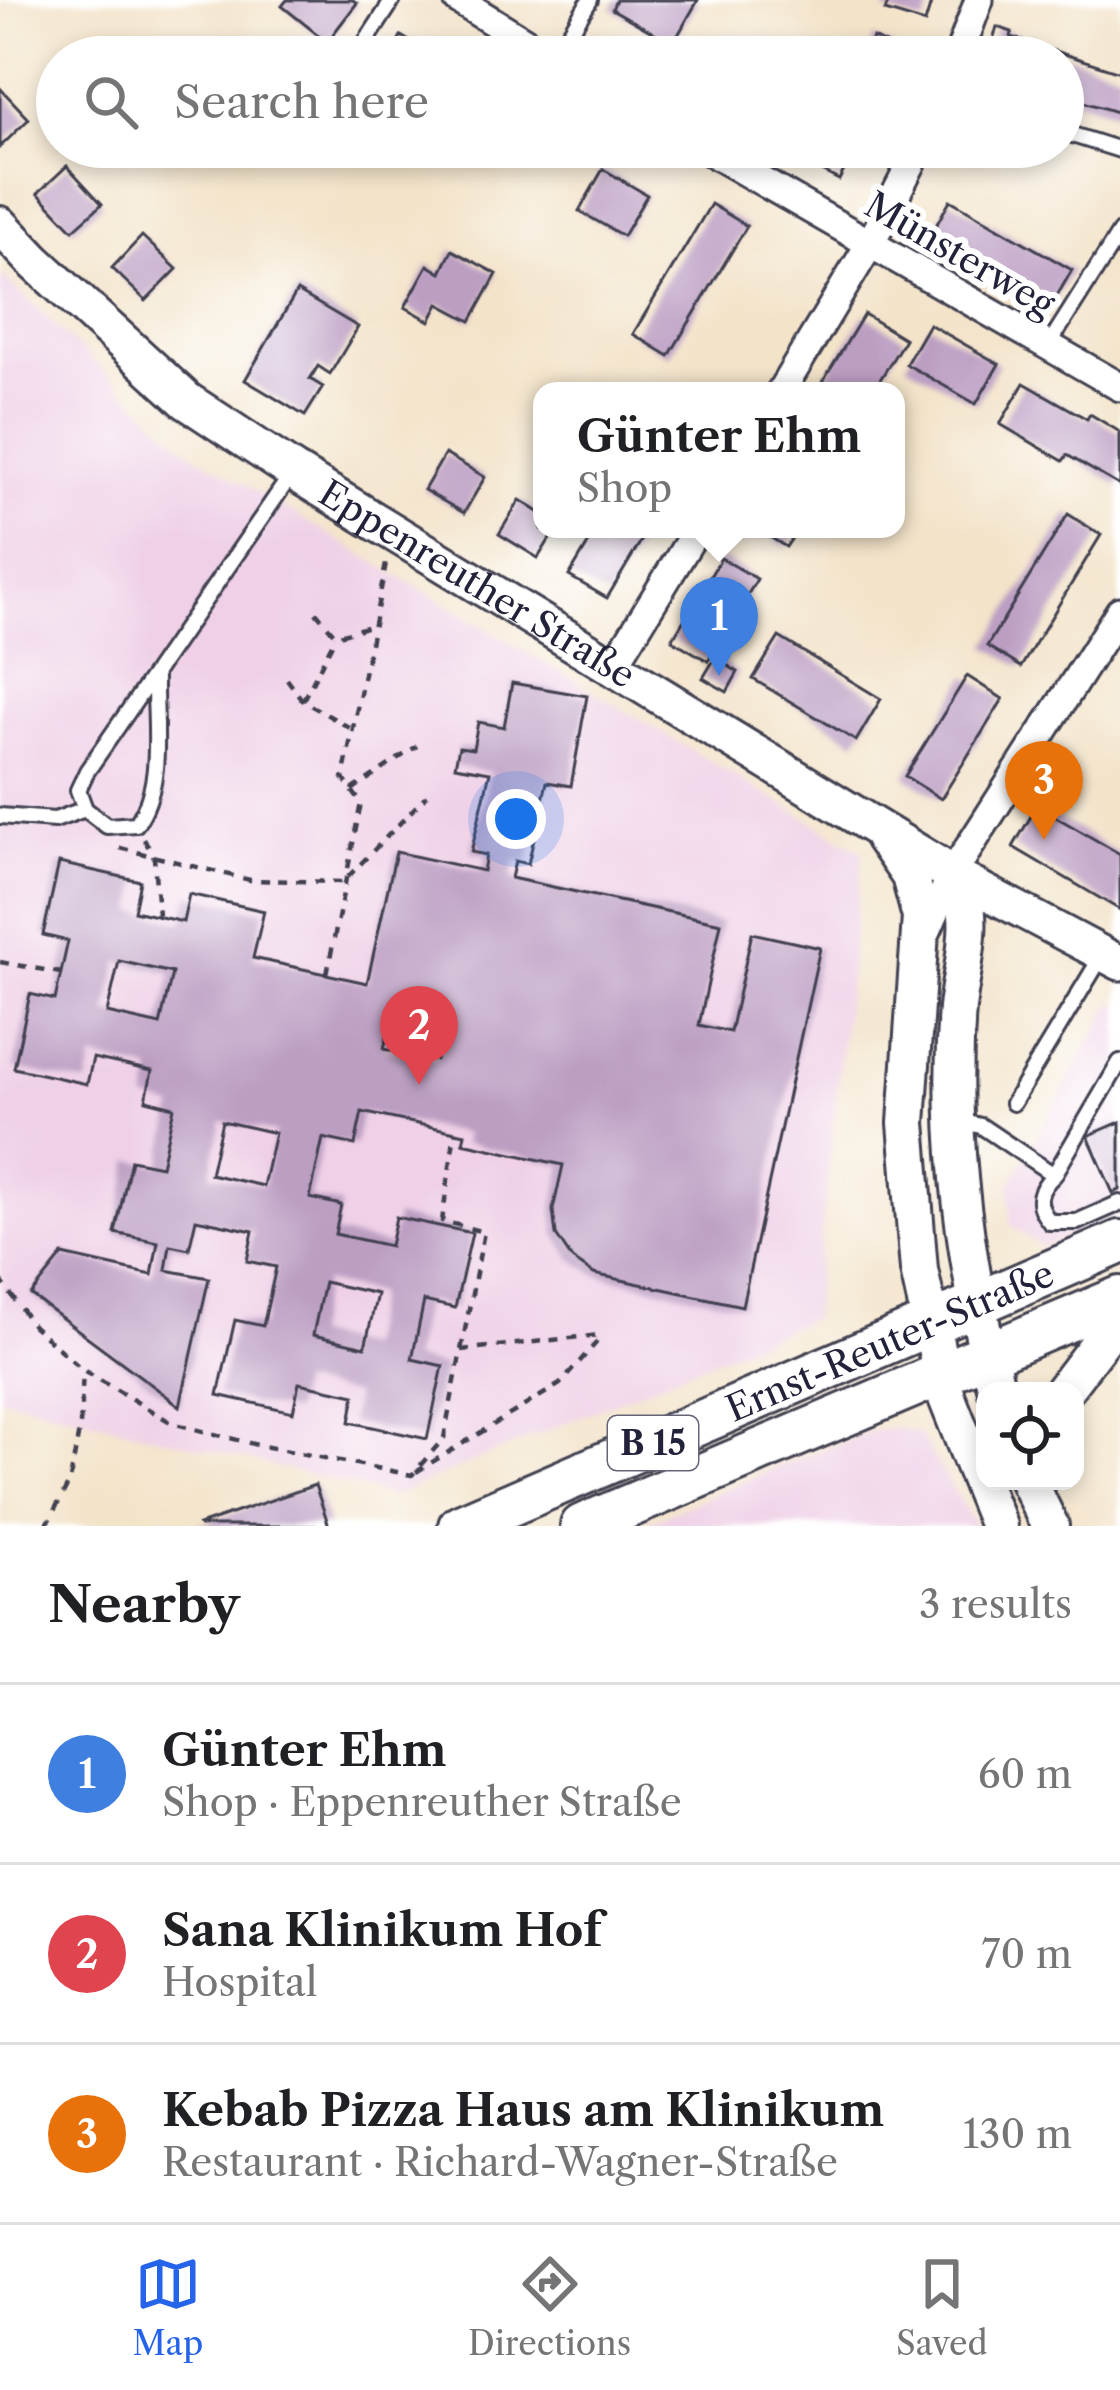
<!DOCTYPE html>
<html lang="en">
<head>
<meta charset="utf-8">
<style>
	body { margin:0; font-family:"Libre Caslon Text",serif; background:#f6f6f6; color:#202124 }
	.controls { position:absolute; right:36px; bottom:36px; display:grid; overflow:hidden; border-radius:24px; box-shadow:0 6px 18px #0003 }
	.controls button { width:108px; height:108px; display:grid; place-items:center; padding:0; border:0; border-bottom:3px solid #e0e0e0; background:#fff; color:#202124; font:60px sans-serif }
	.you { position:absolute; left:516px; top:819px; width:42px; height:42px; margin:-30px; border:9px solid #fff; border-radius:50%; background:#1a73e8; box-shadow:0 0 0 18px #1a73e833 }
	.badge { display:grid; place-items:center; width:78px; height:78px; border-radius:50%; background:#2563eb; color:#fff; font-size:39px; font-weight:700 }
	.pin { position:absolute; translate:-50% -99px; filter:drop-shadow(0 3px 6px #0008) }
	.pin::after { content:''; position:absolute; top:63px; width:42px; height:36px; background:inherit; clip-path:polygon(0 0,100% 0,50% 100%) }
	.popup { position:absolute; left:533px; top:382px; width:372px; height:156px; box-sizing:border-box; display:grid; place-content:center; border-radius:24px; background:#fff; filter:drop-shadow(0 3px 9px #0005); font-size:39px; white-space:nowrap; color:#757577 }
	.popup b { font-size:45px; color:#202124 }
	.popup::after { content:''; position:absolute; left:50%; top:100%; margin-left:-24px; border:24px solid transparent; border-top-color:#fff }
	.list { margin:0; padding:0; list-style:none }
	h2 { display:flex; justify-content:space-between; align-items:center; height:156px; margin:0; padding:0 48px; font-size:51px }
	h2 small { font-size:39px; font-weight:400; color:#757577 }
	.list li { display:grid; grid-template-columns:78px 1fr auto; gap:36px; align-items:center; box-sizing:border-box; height:180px; padding:0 48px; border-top:3px solid #e0e0e0 }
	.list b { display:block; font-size:45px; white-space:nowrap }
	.list p { margin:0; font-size:39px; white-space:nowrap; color:#757577 }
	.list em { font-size:39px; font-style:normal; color:#757577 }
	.icon { flex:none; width:66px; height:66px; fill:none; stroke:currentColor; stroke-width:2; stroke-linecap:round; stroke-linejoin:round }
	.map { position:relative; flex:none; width:1120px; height:1526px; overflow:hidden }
	.search { position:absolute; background:#fff; box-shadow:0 6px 18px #0003; left:36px; right:36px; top:36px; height:132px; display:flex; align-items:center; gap:30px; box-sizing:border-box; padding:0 42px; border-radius:66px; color:#757577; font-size:45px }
	.sheet { height:696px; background:#fff }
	nav { display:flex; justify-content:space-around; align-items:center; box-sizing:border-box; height:168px; border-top:3px solid #e0e0e0; background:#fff; font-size:33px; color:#757577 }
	nav a { display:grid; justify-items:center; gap:6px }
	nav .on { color:#2563eb }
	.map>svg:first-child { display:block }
</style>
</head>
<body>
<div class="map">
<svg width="1120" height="1526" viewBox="0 0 1120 1526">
	<rect width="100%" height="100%" fill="#fff"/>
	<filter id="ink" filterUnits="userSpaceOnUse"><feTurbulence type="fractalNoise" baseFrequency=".00833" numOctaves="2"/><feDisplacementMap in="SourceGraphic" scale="24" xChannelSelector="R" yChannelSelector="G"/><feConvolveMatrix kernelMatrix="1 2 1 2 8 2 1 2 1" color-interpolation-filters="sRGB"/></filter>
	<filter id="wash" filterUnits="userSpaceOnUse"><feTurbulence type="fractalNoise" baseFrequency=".004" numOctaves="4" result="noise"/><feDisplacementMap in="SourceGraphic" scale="48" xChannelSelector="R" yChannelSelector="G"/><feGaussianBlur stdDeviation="2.7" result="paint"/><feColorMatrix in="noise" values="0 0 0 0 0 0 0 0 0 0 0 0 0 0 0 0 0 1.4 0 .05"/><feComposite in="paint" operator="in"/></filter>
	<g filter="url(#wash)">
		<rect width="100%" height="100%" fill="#f3e3c9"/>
		<g fill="#efd0e6">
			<path d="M0,274L190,452L863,852L812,1318L393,1496L0,1397Z"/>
			<path d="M1120,1003V1215L1042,1247L1010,1225V1185L1111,1006Z"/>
			<path d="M898,1428L919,1434L976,1526H639L790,1462L873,1431Z"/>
		</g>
		<g id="blocks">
			<g fill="#bc9ec3" fill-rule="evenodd">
				<path d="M287,0H353L357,3L327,42L282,6Z"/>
				<path d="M616,0H698L673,44L612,9Z"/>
				<path d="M889,0H932L925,23L885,11Z"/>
				<path d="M997,27L1012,32L1011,37L1120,72V113L1063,96V57H988Z"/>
				<path d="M401,36L436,57H389Z"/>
				<path d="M873,38L915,57H865Z"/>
				<path d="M0,88L29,119L0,147Z"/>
				<path d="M809,147H856L839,180L802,161Z"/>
				<path d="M67,166L102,204L73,230L38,193Z"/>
				<path d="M603,169L647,195L623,236L579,211Z"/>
				<path d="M950,200L1072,270L1054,301L932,233Z"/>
				<path d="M711,204L747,226L669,356L633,334Z"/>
				<path d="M142,236L177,269L146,301L112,268Z"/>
				<path d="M452,250L497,274L471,321L439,304L430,321L405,307L428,265L441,273Z"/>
				<path d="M297,291L358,327L330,374L318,366L310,379L323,387L305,416L245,380Z"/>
				<path d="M864,314L905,339L873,391H822L824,387L821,385Z"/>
				<path d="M929,324L999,364L976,404L906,364Z"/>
				<path d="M1024,383L1087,419L1090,414L1120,432V486L1067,455L1063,461L1000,424Z"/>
				<path d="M445,454L485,477L464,513L424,490Z"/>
				<path d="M520,500L542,514V529H556L538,558L499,534Z"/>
				<path d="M1068,514L1101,535L1021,667L987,646Z"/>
				<path d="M597,529L647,531L607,598L569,576Z"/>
				<path d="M757,529H798L786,547Z"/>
				<path d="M721,558L757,579L708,661L672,640Z"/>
				<path d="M779,637L881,699L856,741L753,679Z"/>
				<path d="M715,658L738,672L727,692L703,678Z"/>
				<path d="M967,676L1003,699L941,799L905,776Z"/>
				<path d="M512,683L587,696L571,786L547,782L528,864L515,861L511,878L721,923L699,1025L730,1032L752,933L820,948L742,1306L594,1274L572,1259L556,1235L553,1210L563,1165L463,1143L465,1134L362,1112L355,1145L323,1138L310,1198L341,1205L335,1234L390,1246L396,1217L472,1233L455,1308L424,1301L412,1359L443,1366L427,1439L350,1422L355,1395L299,1383L293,1412L218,1395L235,1320L263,1326L276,1267L247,1261L253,1231L196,1219L189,1249L170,1245L166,1270L209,1278L180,1406L31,1295L63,1255L152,1275L158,1242L115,1233L131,1160L161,1166L174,1107L146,1100L152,1071L93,1058L87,1084L14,1068L30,994L55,1000L68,941L43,935L59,863L140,881L134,911L183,922L189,894L264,911L253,958L367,983L396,852L483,871L486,855L471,852L490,772L455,766L459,747L473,749L478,722L504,727ZM119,961L172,973L160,1025L107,1013ZM396,996L448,1008L436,1060L384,1049ZM222,1121L275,1133L263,1186L210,1174ZM324,1282L377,1294L365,1347L313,1335Z"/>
				<path d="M1037,806L1120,854V910L1013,847Z"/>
				<path d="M1120,1122V1190L1113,1193L1088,1136Z"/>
				<path d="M315,1485L329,1526H200L199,1525Z"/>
			</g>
		</g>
	</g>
	<g filter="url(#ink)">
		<use href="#blocks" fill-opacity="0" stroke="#413f50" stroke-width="3"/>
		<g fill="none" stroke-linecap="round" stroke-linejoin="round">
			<g stroke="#413f50" stroke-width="20">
				<g id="service">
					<path d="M356,57L393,0"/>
					<path d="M555,57L590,0"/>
					<path d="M1063,132L1120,150"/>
					<path d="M1048,346L1120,232"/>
					<path d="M155,677C154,724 165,785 136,824L107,826L85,809L78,790L87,771L291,475"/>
					<path d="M0,816L55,820L85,809"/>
					<path d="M1013,1103L1103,954"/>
					<path d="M959,1121L981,1126L1054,1175L1120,1062"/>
					<path d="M1054,1175C1038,1190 1034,1204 1050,1222H1077L1120,1203"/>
				</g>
			</g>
			<g stroke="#413f50" stroke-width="33">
				<g id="minor">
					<path d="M458,0L550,57"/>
					<path d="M958,57L979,0"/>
					<path d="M702,147L1120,387"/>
					<path d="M781,391L870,244L920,147"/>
					<path d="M614,665L697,529"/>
					<path d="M925,935L952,874L1120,611"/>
				</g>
			</g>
			<g stroke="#413f50" stroke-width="39">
				<path id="tertiary" d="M952,874L1120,963"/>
			</g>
			<g stroke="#413f50" stroke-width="42">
				<g id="secondary">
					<path id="s1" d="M0,225L34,261L187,401L293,471L952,874C981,908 961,968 957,1008C947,1137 965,1266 997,1391"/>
					<path d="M883,837L910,876L921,917L907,1123L919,1270L947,1398L998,1526"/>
					<path d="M1063,1391L1120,1316"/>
					<path d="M1028,1481L1050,1526"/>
				</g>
			</g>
			<g stroke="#413f50" stroke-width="48">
				<g id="primary">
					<path id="s2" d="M460,1526L1120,1242"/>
					<path d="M582,1526L1120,1298"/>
				</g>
			</g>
			<g stroke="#413f50" stroke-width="4.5" stroke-dasharray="9 9" stroke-linecap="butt">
				<path d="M316,612L336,636L373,625"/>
				<path d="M287,679L303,701L352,729"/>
				<path d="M303,700L336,636"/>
				<path d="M352,790L417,746"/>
				<path d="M144,839L154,857L158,916"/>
				<path d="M120,848L250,880L343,882L427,795"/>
				<path d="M0,962L61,973"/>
				<path d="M327,974L361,803L343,778L386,564"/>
				<path d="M0,1279L33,1326L83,1370L172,1423L253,1444L412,1475L444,1438L484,1232L442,1221L455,1132"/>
				<path d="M461,1350L599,1335"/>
				<path d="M416,1472L560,1384L603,1335"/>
				<path d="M46,1526L70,1481L80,1425L83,1371"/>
			</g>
			<use href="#service" stroke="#fff" stroke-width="14"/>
			<use href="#minor" stroke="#fff" stroke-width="27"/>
			<use href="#tertiary" stroke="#fff" stroke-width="33"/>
			<use href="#secondary" stroke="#fff" stroke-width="36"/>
			<use href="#primary" stroke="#fff" stroke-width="42"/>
		</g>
	</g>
	<g text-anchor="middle" stroke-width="12" stroke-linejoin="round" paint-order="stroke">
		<rect fill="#fff" stroke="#646476" stroke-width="3" x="608" y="1416" width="90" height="54" rx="9"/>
		<g font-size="33" font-weight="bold" fill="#22223b">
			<text x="653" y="1455">B 15</text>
		</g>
		<g font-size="36" fill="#22223b" stroke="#fff">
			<text transform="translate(960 254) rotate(30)" y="13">Münsterweg</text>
			<text dy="13" stroke="none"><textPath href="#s1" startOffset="600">Eppenreuther Straße</textPath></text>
			<text dy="13" stroke="none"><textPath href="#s2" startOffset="468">Ernst-Reuter-Straße</textPath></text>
		</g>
	</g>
</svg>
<div class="controls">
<button><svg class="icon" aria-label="locate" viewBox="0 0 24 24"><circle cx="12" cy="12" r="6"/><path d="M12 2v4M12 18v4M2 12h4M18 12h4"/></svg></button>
</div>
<div class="you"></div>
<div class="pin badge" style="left:719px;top:676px;background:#3f7fe0">1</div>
<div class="popup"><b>Günter Ehm</b>Shop</div>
<div class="pin badge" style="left:419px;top:1085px;background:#e0444e">2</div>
<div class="pin badge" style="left:1044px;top:840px;background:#e8710a">3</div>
<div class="search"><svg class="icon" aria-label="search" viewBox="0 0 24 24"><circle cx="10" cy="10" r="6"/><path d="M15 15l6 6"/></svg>Search here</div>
</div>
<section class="sheet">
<h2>Nearby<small>3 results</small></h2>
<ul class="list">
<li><span class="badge" style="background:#3f7fe0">1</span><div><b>Günter Ehm</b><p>Shop · Eppenreuther Straße</p></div><em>60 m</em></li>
<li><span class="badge" style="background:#e0444e">2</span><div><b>Sana Klinikum Hof</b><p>Hospital</p></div><em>70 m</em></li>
<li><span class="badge" style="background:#e8710a">3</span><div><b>Kebab Pizza Haus am Klinikum</b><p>Restaurant · Richard-Wagner-Straße</p></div><em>130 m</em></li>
</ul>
</section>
<nav>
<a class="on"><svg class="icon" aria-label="map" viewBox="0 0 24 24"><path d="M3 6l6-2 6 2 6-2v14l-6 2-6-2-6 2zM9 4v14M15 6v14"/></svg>Map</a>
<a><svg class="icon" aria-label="directions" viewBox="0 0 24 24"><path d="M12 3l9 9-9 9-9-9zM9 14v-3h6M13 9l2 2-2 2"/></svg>Directions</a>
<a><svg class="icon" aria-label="saved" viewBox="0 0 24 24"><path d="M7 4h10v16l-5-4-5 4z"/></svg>Saved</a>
</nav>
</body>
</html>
